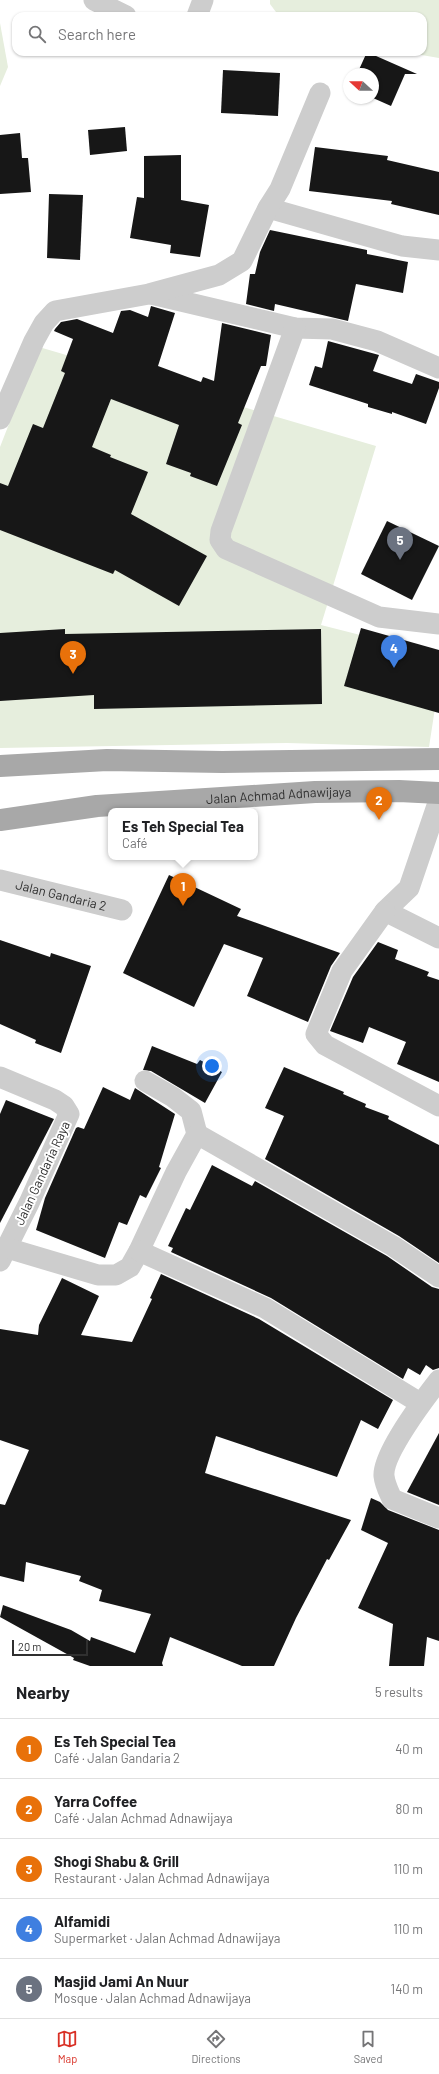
<!DOCTYPE html>
<html lang="en">
<head>
<meta charset="utf-8">
<style>
	body { margin:0; font-family:Barlow,sans-serif; background:#f6f6f6; color:#202124 }
	.compass { position:absolute; left:343px; top:68px; width:36px; height:36px; border-radius:50%; background:#fff; box-shadow:0 1px 3px #0004; rotate:291deg }
	.scale { position:absolute; left:12px; bottom:10px; width:76px; box-sizing:border-box; padding-left:4px; border:2px solid #303030; border-top:0; font-size:11px; line-height:14px; white-space:nowrap; color:#303030; -webkit-text-stroke:3px #fff; paint-order:stroke }
	.you { position:absolute; left:212px; top:1066px; width:14px; height:14px; margin:-10px; border:3px solid #fff; border-radius:50%; background:#1a73e8; box-shadow:0 0 0 6px #1a73e833 }
	.badge { display:grid; place-items:center; width:26px; height:26px; border-radius:50%; background:#d93025; color:#fff; font-size:13px; font-weight:700 }
	.pin { position:absolute; translate:-50% -33px; filter:drop-shadow(0 1px 2px #0008) }
	.pin::after { content:''; position:absolute; top:21px; width:14px; height:12px; background:inherit; clip-path:polygon(0 0,100% 0,50% 100%) }
	.popup { position:absolute; left:108px; top:808px; width:150px; height:52px; box-sizing:border-box; display:grid; place-content:center; border-radius:8px; background:#fff; filter:drop-shadow(0 1px 3px #0005); font-size:13px; white-space:nowrap; color:#757577 }
	.popup b { font-size:15px; color:#202124 }
	.popup::after { content:''; position:absolute; left:50%; top:100%; margin-left:-8px; border:8px solid transparent; border-top-color:#fff }
	.list { margin:0; padding:0; list-style:none }
	h2 { display:flex; justify-content:space-between; align-items:center; height:52px; margin:0; padding:0 16px; font-size:17px }
	h2 small { font-size:13px; font-weight:400; color:#757577 }
	.list li { display:grid; grid-template-columns:26px 1fr auto; gap:12px; align-items:center; box-sizing:border-box; height:60px; padding:0 16px; border-top:1px solid #e0e0e0 }
	.list b { display:block; font-size:15px; white-space:nowrap }
	.list p { margin:0; font-size:13px; white-space:nowrap; color:#757577 }
	.list em { font-size:13px; font-style:normal; color:#757577 }
	.icon { flex:none; width:22px; height:22px; fill:none; stroke:currentColor; stroke-width:2; stroke-linecap:round; stroke-linejoin:round }
	.map { position:relative; flex:none; width:439px; height:1666px; overflow:hidden }
	.search { position:absolute; background:#fff; box-shadow:0 1px 3px #0004; left:12px; right:12px; top:12px; height:44px; display:flex; align-items:center; gap:10px; box-sizing:border-box; padding:0 14px; border-radius:12px; color:#757577; font-size:15px }
	.sheet { height:352px; background:#fff }
	nav { display:flex; justify-content:space-around; align-items:center; box-sizing:border-box; height:56px; border-top:1px solid #e0e0e0; background:#fff; font-size:11px; color:#757577 }
	nav a { display:grid; justify-items:center; gap:2px }
	nav .on { color:#d93025 }
	.map>svg:first-child { display:block }
</style>
</head>
<body>
<div class="map">
<svg width="439" height="1666" viewBox="0 0 439 1666">
	<rect width="100%" height="100%" fill="#fff"/>
	<g fill="#e6eedd">
		<path d="M270,0H439V58L404,52H423V16H279L270,4Z"/>
		<path d="M0,23L8,67L0,86Z"/>
		<path d="M39,347L376,446L321,625L439,655V682L429,747L287,743L0,748V447Z"/>
	</g>
	<g fill="#171717">
		<path d="M367,52L417,74H405L391,106L373,98V74H357Z"/>
		<path d="M223,70L280,73L278,116L221,113Z"/>
		<path d="M125,127L127,151L90,155L88,130Z"/>
		<path d="M20,133L22,158H28L31,192L0,194V135Z"/>
		<path d="M315,147L388,156L387,160L439,172V215L391,204L392,201L309,191Z"/>
		<path d="M181,155V200L209,205L200,257L170,253L171,245L130,238L137,197L144,198V156Z"/>
		<path d="M49,194L83,195L80,260L47,258Z"/>
		<path d="M270,230L367,250V254L408,262L403,293L356,284L348,321L275,304L274,311L246,304L250,274H255L260,252Z"/>
		<path d="M151,306L175,313L158,366L201,382L203,377L214,381L222,323L271,335L266,366H261L238,423L242,425L217,486L190,476L191,473L166,464L179,425L111,399L92,447L111,455L110,457L148,472L131,514L207,556L179,606L115,570L113,574L0,530V483L8,486L10,481L33,424L43,428L65,373L61,371L73,339L54,331L55,329L61,322L77,319L113,333L121,311L130,310L148,317Z"/>
		<path d="M328,341L379,355L373,371L412,384L416,374L439,382V388L426,424L392,412V414L368,407V404L309,385L315,366L322,368Z"/>
		<path d="M387,521L439,546L412,600L361,574Z"/>
		<path d="M361,628L439,650V713L344,686Z"/>
		<path d="M65,629V634L321,629L322,704L94,709V695L0,701V633Z"/>
		<path d="M169,875L241,909L237,916L340,953L331,966L308,1022L247,996L263,958L224,944L194,1007L123,973Z"/>
		<path d="M0,940L50,957L51,953L91,966L61,1053L35,1043L36,1040L0,1024Z"/>
		<path d="M378,942L398,950L395,959L429,972L427,976L439,980V1082L397,1064L406,1042L369,1027L363,1043L330,1031L353,977Z"/>
		<path d="M152,1046L197,1064L200,1060L222,1072L205,1103L151,1071L143,1070Z"/>
		<path d="M284,1067L344,1092L343,1094L366,1104L365,1107L389,1116L388,1119L439,1145V1263L399,1236L265,1159L284,1116L265,1108Z"/>
		<path d="M103,1087L130,1100L135,1088L175,1114L159,1167L161,1168L146,1198L140,1195L127,1225L119,1222L105,1258L36,1230L45,1198L76,1128L78,1127L84,1129Z"/>
		<path d="M6,1100L54,1119L0,1223V1114Z"/>
		<path d="M212,1165L252,1186L255,1181L387,1256L432,1287L439,1289V1368L433,1370L426,1365L420,1375L408,1368L403,1379L271,1298L171,1252L173,1248L168,1246L186,1208L190,1210Z"/>
		<path d="M161,1274L259,1319L393,1400L378,1429L361,1420L337,1477L216,1436L205,1473L351,1520L329,1560L327,1559L296,1618L274,1666H242L170,1637L162,1663L163,1666H90L73,1660L74,1658L0,1617L3,1605L71,1630L90,1641L91,1637L135,1653L151,1614L99,1601L102,1590L79,1581L81,1576L26,1562L24,1582L0,1576V1504L5,1505L29,1450L0,1440V1329L38,1335L39,1325L62,1278L99,1296L81,1335L132,1342L152,1299L150,1298Z"/>
		<path d="M439,1433V1505L407,1492Z"/>
		<path d="M371,1498L380,1502L388,1510L439,1530V1641L427,1637L424,1666H389L393,1624L358,1608L388,1543L361,1530Z"/>
	</g>
	<g fill="none" stroke-linecap="round" stroke-linejoin="round">
		<g stroke="#cdcdcd" stroke-width="21">
			<path d="M94,0L126,16"/>
			<path d="M197,16L203,0"/>
			<path d="M268,208L402,246L439,250"/>
			<path d="M151,294L295,328L332,329L377,341L439,368"/>
			<path d="M295,328L221,531L220,540L226,549L379,617L439,624"/>
			<path d="M0,419L34,341L44,323L55,311L149,294L219,275L242,261L268,208L280,189L320,93"/>
			<path d="M439,800L409,888L385,911L439,938"/>
			<path id="s1" d="M0,880L122,910"/>
			<path d="M385,911L342,971L316,1034L325,1045L439,1106"/>
			<path d="M0,1077L55,1100L64,1106L69,1114L29,1203L0,1261"/>
			<path d="M145,1081L173,1097L191,1111L197,1134"/>
			<path d="M7,1248L98,1275H116L130,1267L139,1251L176,1172L197,1134L393,1246L439,1277"/>
			<path d="M139,1251L265,1308L420,1403"/>
			<path d="M439,1380C425,1398 382,1454 384,1476C385,1485 389,1492 392,1499L439,1518"/>
		</g>
		<g stroke="#a8a8a8" stroke-width="22">
			<path d="M0,766L107,760L222,762L439,759"/>
			<path id="s2" d="M0,820L97,806L315,792L399,791L439,793"/>
		</g>
	</g>
	<g text-anchor="middle" stroke-width="4" stroke-linejoin="round" paint-order="stroke">
		<g font-size="13" fill="#303030" stroke="#fff">
			<text dy="5" stroke="none"><textPath href="#s2" startOffset="280">Jalan Achmad Adnawijaya</textPath></text>
			<text dy="5" stroke="none"><textPath href="#s1" startOffset="63">Jalan Gandaria 2</textPath></text>
			<text transform="translate(42 1173) rotate(-65)" y="5">Jalan Gandaria Raya</text>
		</g>
	</g>
</svg>
<svg class="compass" viewBox="-18 -18 36 36"><path d="M0-13l5 13h-10z" fill="#e53935"/><path d="M0 13l5-13h-10z" fill="#757577"/></svg>
<div class="scale">20 m</div>
<div class="you"></div>
<div class="pin badge" style="left:183px;top:906px;background:#e8710a">1</div>
<div class="popup"><b>Es Teh Special Tea</b>Café</div>
<div class="pin badge" style="left:379px;top:820px;background:#e8710a">2</div>
<div class="pin badge" style="left:73px;top:674px;background:#e8710a">3</div>
<div class="pin badge" style="left:394px;top:668px;background:#3f7fe0">4</div>
<div class="pin badge" style="left:400px;top:560px;background:#6b7280">5</div>
<div class="search"><svg class="icon" aria-label="search" viewBox="0 0 24 24"><circle cx="10" cy="10" r="6"/><path d="M15 15l6 6"/></svg>Search here</div>
</div>
<section class="sheet">
<h2>Nearby<small>5 results</small></h2>
<ul class="list">
<li><span class="badge" style="background:#e8710a">1</span><div><b>Es Teh Special Tea</b><p>Café · Jalan Gandaria 2</p></div><em>40 m</em></li>
<li><span class="badge" style="background:#e8710a">2</span><div><b>Yarra Coffee</b><p>Café · Jalan Achmad Adnawijaya</p></div><em>80 m</em></li>
<li><span class="badge" style="background:#e8710a">3</span><div><b>Shogi Shabu &amp; Grill</b><p>Restaurant · Jalan Achmad Adnawijaya</p></div><em>110 m</em></li>
<li><span class="badge" style="background:#3f7fe0">4</span><div><b>Alfamidi</b><p>Supermarket · Jalan Achmad Adnawijaya</p></div><em>110 m</em></li>
<li><span class="badge" style="background:#6b7280">5</span><div><b>Masjid Jami An Nuur</b><p>Mosque · Jalan Achmad Adnawijaya</p></div><em>140 m</em></li>
</ul>
</section>
<nav>
<a class="on"><svg class="icon" aria-label="map" viewBox="0 0 24 24"><path d="M3 6l6-2 6 2 6-2v14l-6 2-6-2-6 2zM9 4v14M15 6v14"/></svg>Map</a>
<a><svg class="icon" aria-label="directions" viewBox="0 0 24 24"><path d="M12 3l9 9-9 9-9-9zM9 14v-3h6M13 9l2 2-2 2"/></svg>Directions</a>
<a><svg class="icon" aria-label="saved" viewBox="0 0 24 24"><path d="M7 4h10v16l-5-4-5 4z"/></svg>Saved</a>
</nav>
</body>
</html>
